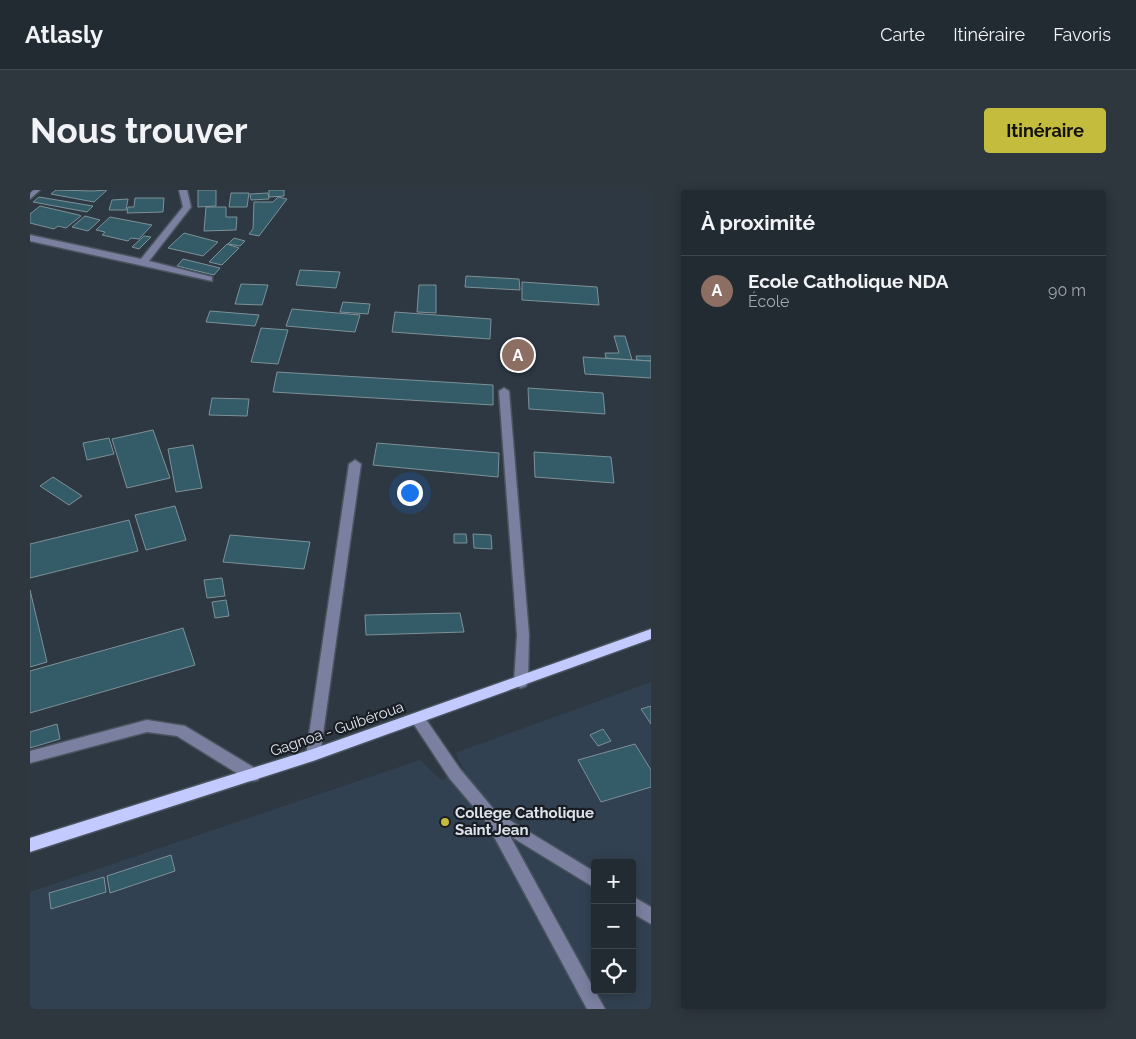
<!DOCTYPE html>
<html lang="fr">
<head>
<meta charset="utf-8">
<style>
	body { margin:0; font-family:Raleway,sans-serif; background:#2e363e; color:#f1f3f6 }
	.controls { position:absolute; right:15px; bottom:15px; display:grid; overflow:hidden; border-radius:5px; box-shadow:0 2px 12px #0003 }
	.controls button { width:45px; height:45px; display:grid; place-items:center; padding:0; border:0; border-bottom:1px solid #3f464d; background:#222a32; color:#f1f3f6; font:25px sans-serif }
	.you { position:absolute; left:379px; top:302px; width:18px; height:18px; margin:-12px; border:4px solid #fff; border-radius:50%; background:#1a73e8; box-shadow:0 0 0 8px #1a73e833 }
	.badge { display:grid; place-items:center; width:32px; height:32px; border-radius:50%; background:#c4bc3d; color:#fff; font-size:16px; font-weight:700 }
	.pin { position:absolute; translate:-50% -50%; border:2px solid #fff; box-shadow:0 1px 5px #0006 }
	.list { margin:0; padding:0; list-style:none }
	h2 { display:flex; justify-content:space-between; align-items:center; height:65px; margin:0; padding:0 20px; font-size:21px }
	h2 small { font-size:16px; font-weight:400; color:#a2a7ac }
	.list li { display:grid; grid-template-columns:32px 1fr auto; gap:15px; align-items:center; box-sizing:border-box; height:70px; padding:0 20px; border-top:1px solid #3f464d }
	.list b { display:block; font-size:19px; white-space:nowrap }
	.list p { margin:0; font-size:16px; white-space:nowrap; color:#a2a7ac }
	.list em { font-size:16px; font-style:normal; color:#a2a7ac }
	.icon { flex:none; width:28px; height:28px; fill:none; stroke:currentColor; stroke-width:2; stroke-linecap:round; stroke-linejoin:round }
	.map { position:relative; flex:none; width:621px; height:819px; overflow:hidden; border-radius:5px }
	header { display:flex; align-items:center; gap:30px; box-sizing:border-box; height:70px; padding:0 25px; background:#222a32; border-bottom:1px solid #3f464d }
	header strong { font-size:24px }
	nav { display:flex; gap:28px; margin-inline-start:auto; font-size:18px }
	.intro { display:flex; align-items:center; justify-content:space-between; box-sizing:border-box; height:120px; padding:0 30px }
	h1 { margin:0; font-size:35px }
	.button { padding:12px 22px; border-radius:5px; background:#c4bc3d; color:#111; font-size:18px; font-weight:700 }
	main { display:flex; gap:30px; padding:0 30px }
	aside { flex:1; background:#222a32; border-radius:5px; box-shadow:0 2px 12px #0003 }
	.map>svg:first-child { display:block }
</style>
</head>
<body>
<header>
<strong>Atlasly</strong>
<nav><a>Carte</a><a>Itinéraire</a><a>Favoris</a></nav>
</header>
<div class="intro"><h1>Nous trouver</h1><a class="button">Itinéraire</a></div>
<main>
<div class="map">
<svg width="621" height="819" viewBox="0 0 621 819">
	<rect width="100%" height="100%" fill="#2d3843"/>
	<path fill="#324151" fill-rule="evenodd" d="M621,492V819H0V702L390,570L411,590L434,579L425,563ZM565,673H602V800H565Z"/>
	<g fill="#345b68" stroke="#7d9198">
		<path d="M26,0L63,1L77,0L64,12L21,4Z"/>
		<path d="M168,0H186V16L168,17Z"/>
		<path d="M239,0H254V6L239,7Z"/>
		<path d="M201,3H219L217,17H199Z"/>
		<path d="M238,3L239,9L221,10L220,4Z"/>
		<path d="M9,7L63,16L57,22L3,12Z"/>
		<path d="M248,7L257,9L229,46L219,44L223,39L224,12H243Z"/>
		<path d="M105,8H134L133,22L97,23L98,17H104Z"/>
		<path d="M98,9L96,20H79L82,10Z"/>
		<path d="M10,16L49,25L51,26L36,38L28,36L24,39L0,33V24Z"/>
		<path d="M176,17H196V27H207L206,40L174,41Z"/>
		<path d="M55,26L70,30L58,41L42,37Z"/>
		<path d="M80,27L122,35L109,49L101,48L98,51L72,45L75,42L66,40Z"/>
		<path d="M154,43L188,52L173,66L138,58Z"/>
		<path d="M114,46L121,47L109,59L102,57Z"/>
		<path d="M204,48L215,51L210,56L198,54Z"/>
		<path d="M197,54L209,58L192,75L179,72Z"/>
		<path d="M153,69L190,78L184,85L147,76Z"/>
		<path d="M270,80L310,82L306,98L266,95Z"/>
		<path d="M436,86L489,89L490,100L435,97Z"/>
		<path d="M492,92L567,97L569,115L492,110Z"/>
		<path d="M211,94L238,95L232,115L205,114Z"/>
		<path d="M389,95H406V123L387,122Z"/>
		<path d="M313,112L340,114L338,124L310,122Z"/>
		<path d="M262,119L330,125L325,142L256,136Z"/>
		<path d="M180,121L229,125L225,136L176,132Z"/>
		<path d="M365,122L461,129L460,149L362,142Z"/>
		<path d="M231,138L258,140L248,174L221,172Z"/>
		<path d="M584,146H595L602,170L576,168L575,163H589Z"/>
		<path d="M606,166H621V171L607,170Z"/>
		<path d="M553,167L621,171V188L555,184Z"/>
		<path d="M247,182L463,195V215L243,202Z"/>
		<path d="M498,198L573,203L575,224L499,219Z"/>
		<path d="M182,208L219,209L217,226L179,225Z"/>
		<path d="M123,240L140,288L97,298L82,249Z"/>
		<path d="M79,248L84,264L57,270L53,253Z"/>
		<path d="M347,253L469,263L468,287L343,275Z"/>
		<path d="M163,255L172,298L146,302L138,259Z"/>
		<path d="M504,262L581,267L584,293L505,287Z"/>
		<path d="M23,287L52,306L39,315L10,296Z"/>
		<path d="M145,316L156,350L116,360L105,325Z"/>
		<path d="M99,330L108,361L0,388V354Z"/>
		<path d="M424,344H436L437,353H424Z"/>
		<path d="M443,344L461,345L462,359L444,358Z"/>
		<path d="M200,345L280,352L274,379L193,372Z"/>
		<path d="M192,388L195,406L177,408L174,390Z"/>
		<path d="M0,400L17,472L0,477Z"/>
		<path d="M196,410L199,426L185,428L182,412Z"/>
		<path d="M430,423L434,442L336,445L335,425Z"/>
		<path d="M153,438L165,475L0,523V481Z"/>
		<path d="M621,516V534L611,519Z"/>
		<path d="M27,534L30,549L0,558V542Z"/>
		<path d="M573,539L581,551L568,556L560,545Z"/>
		<path d="M605,554L621,580V597L571,612L548,570Z"/>
		<path d="M141,665L145,681L80,703L77,686Z"/>
		<path d="M74,687L76,702L21,719L19,703Z"/>
	</g>
	<g fill="none" stroke-linecap="round" stroke-linejoin="round">
		<g stroke="#49545e" stroke-width="3">
			<g id="minor">
				<path d="M2,0H10L0,9V2Z"/>
				<path d="M149,0H157L161,17L119,71L182,87V91L0,51V45L111,69L153,17Z"/>
				<path d="M474,198L479,201L499,445L498,492L496,496L491,498L486,496L484,492L487,445L469,201Z"/>
				<path d="M325,270L331,274L290,565L288,569L283,571L278,569L276,565L319,274Z"/>
				<path d="M388,523L393,525L430,579L466,622L565,682V698L480,646L575,819H557L455,630L420,589L383,533L381,529L383,525Z"/>
				<path d="M117,530L155,536L228,580L230,585L228,590L223,591L218,590L147,546L117,542L0,573V561Z"/>
				<path d="M602,706L621,717V734L602,723Z"/>
			</g>
		</g>
		<g stroke="#49545e" stroke-width="3">
			<path id="major" d="M621,439V449L283,571L0,662V648L283,559Z"/>
		</g>
		<use href="#minor" fill="#7b80a0" fill-rule="evenodd"/>
		<use href="#major" fill="#c2caff" fill-rule="evenodd"/>
	</g>
	<circle fill="#c4bc3d" stroke="#1a1e24" stroke-width="2" cx="415" cy="632" r="5"/>
	<g text-anchor="middle" stroke-width="4.5" stroke-linejoin="round" paint-order="stroke">
		<g font-size="15" fill="#dee4ec" stroke="#1a1e24">
			<text transform="translate(307 539) rotate(-19)" y="5">Gagnoa - Guibéroua</text>
		</g>
		<g font-size="15" font-weight="bold" fill="#dee4ec" stroke="#1a1e24" text-anchor="start">
			<text x="425" y="628">College Catholique<tspan x="425" dy="17">Saint Jean</tspan></text>
		</g>
	</g>
</svg>
<div class="controls">
<button>+</button>
<button>−</button>
<button><svg class="icon" aria-label="locate" viewBox="0 0 24 24"><circle cx="12" cy="12" r="6"/><path d="M12 2v4M12 18v4M2 12h4M18 12h4"/></svg></button>
</div>
<div class="you"></div>
<div class="pin badge" style="left:488px;top:165px;background:#8d6e63">A</div>
</div>
<aside>
<h2>À proximité<small></small></h2>
<ul class="list">
<li><span class="badge" style="background:#8d6e63">A</span><div><b>Ecole Catholique NDA</b><p>École</p></div><em>90 m</em></li>
</ul>
</aside>
</main>
</body>
</html>
